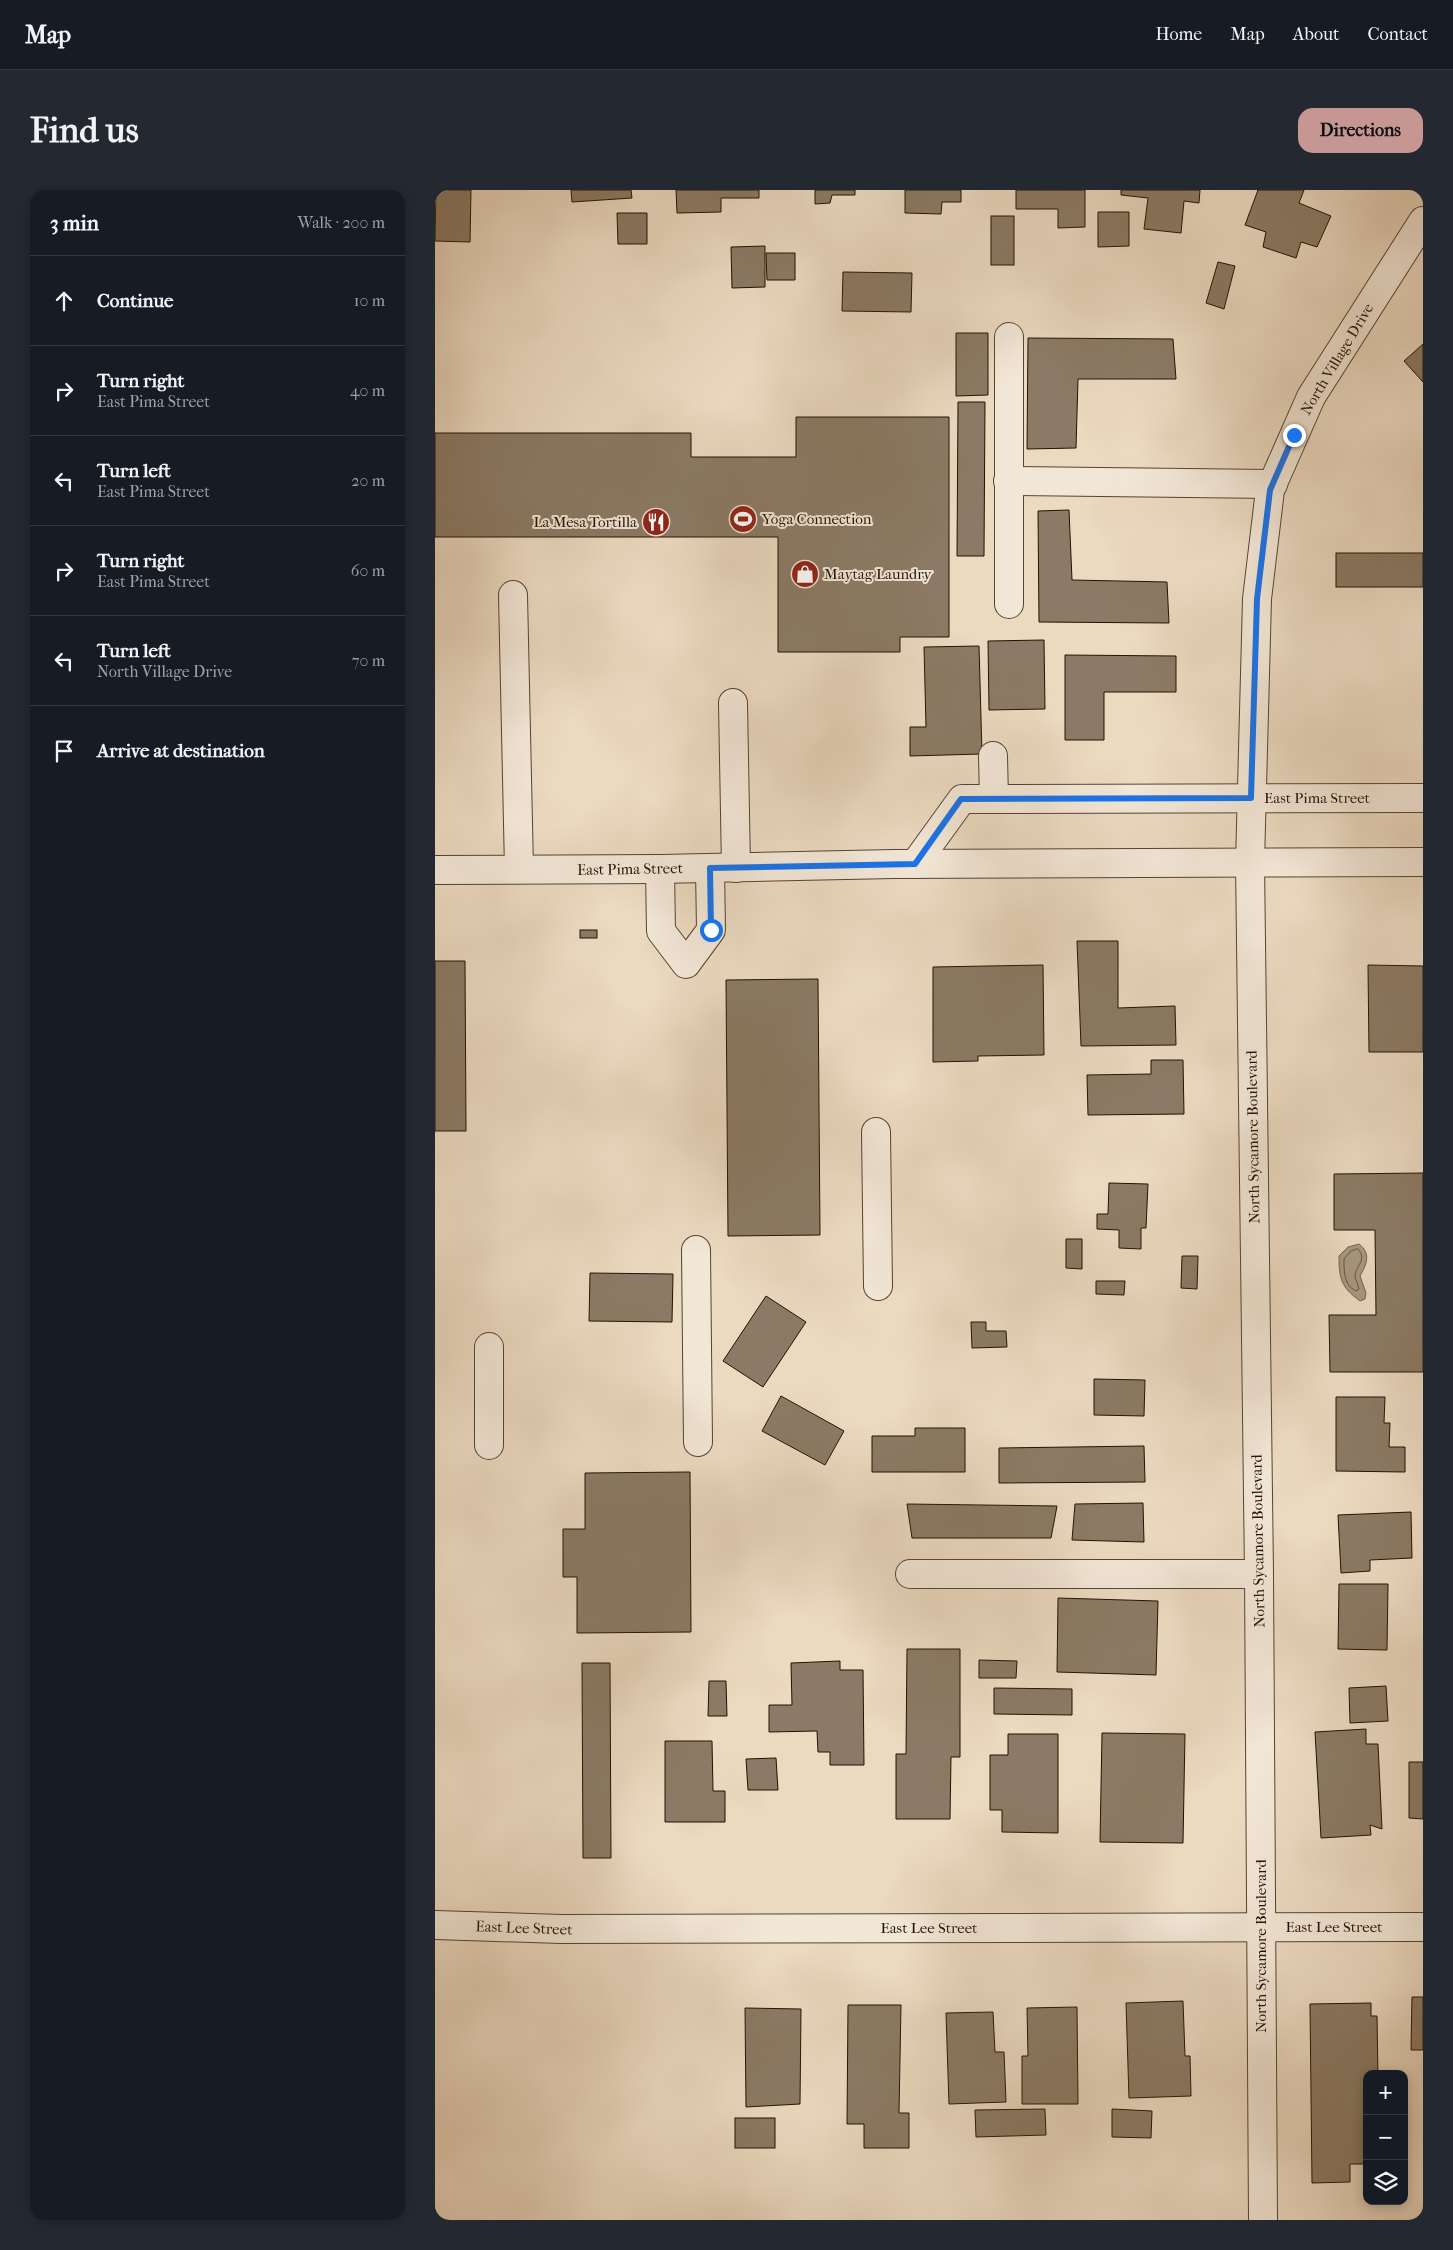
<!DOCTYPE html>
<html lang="en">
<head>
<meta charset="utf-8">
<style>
	body { margin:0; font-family:"IM FELL French Canon",serif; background:#242831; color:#f1f3f6 }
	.controls { position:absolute; right:15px; bottom:15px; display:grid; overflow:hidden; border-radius:10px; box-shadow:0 2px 12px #0003 }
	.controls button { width:45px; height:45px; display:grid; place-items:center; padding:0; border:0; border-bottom:1px solid #363941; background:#171b24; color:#f1f3f6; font:25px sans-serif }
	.stop { position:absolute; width:15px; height:15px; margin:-11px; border:4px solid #1a73e8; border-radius:50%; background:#fff }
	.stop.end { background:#1a73e8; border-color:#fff; box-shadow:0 1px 5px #0008 }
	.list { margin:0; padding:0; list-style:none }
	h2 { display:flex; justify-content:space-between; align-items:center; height:65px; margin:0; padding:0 20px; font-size:21px }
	h2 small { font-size:16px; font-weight:400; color:#9ea1a6 }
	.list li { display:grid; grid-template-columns:32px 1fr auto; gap:15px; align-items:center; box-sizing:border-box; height:90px; padding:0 20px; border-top:1px solid #363941 }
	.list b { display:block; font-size:19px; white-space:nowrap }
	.list p { margin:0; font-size:16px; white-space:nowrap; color:#9ea1a6 }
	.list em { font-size:16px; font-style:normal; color:#9ea1a6 }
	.icon { flex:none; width:28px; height:28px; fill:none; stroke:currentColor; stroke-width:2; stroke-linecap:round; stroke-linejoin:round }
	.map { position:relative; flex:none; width:988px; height:2030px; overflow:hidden; border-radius:15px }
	header { display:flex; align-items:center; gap:30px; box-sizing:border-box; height:70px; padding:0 25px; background:#171b24; border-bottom:1px solid #363941 }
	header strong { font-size:24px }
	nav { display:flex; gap:28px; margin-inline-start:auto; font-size:18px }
	.intro { display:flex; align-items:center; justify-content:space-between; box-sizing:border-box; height:120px; padding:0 30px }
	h1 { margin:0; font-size:35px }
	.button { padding:12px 22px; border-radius:15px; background:#c59692; color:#111; font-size:18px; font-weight:700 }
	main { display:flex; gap:30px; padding:0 30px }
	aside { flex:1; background:#171b24; border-radius:15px; box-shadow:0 2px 12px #0003 }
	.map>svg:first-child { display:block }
</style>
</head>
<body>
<header>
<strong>Map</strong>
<nav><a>Home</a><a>Map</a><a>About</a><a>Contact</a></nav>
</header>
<div class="intro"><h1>Find us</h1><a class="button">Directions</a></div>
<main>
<aside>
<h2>3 min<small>Walk · 200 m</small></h2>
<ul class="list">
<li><svg class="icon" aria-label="ahead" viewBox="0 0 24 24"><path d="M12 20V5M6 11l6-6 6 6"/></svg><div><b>Continue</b></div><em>10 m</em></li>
<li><svg class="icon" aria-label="right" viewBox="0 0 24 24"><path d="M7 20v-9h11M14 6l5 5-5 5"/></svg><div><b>Turn right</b><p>East Pima Street</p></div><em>40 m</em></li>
<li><svg class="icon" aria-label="left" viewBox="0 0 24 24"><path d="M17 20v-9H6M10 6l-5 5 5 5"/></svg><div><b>Turn left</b><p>East Pima Street</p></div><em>20 m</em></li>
<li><svg class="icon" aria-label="right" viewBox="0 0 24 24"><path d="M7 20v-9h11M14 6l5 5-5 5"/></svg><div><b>Turn right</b><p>East Pima Street</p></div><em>60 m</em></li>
<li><svg class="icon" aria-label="left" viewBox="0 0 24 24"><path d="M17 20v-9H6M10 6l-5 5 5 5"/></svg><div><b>Turn left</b><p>North Village Drive</p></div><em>70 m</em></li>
<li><svg class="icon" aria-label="arrive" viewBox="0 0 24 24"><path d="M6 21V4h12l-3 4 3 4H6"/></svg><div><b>Arrive at destination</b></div></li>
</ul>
</aside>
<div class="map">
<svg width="988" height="2030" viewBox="0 0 988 2030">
	<rect width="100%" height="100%" fill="#ebd9c0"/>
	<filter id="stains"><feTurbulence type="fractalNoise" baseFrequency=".004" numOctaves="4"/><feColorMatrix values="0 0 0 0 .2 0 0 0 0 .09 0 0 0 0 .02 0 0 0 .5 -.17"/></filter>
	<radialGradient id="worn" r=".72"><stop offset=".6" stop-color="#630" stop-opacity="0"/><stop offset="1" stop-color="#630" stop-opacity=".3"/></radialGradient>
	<path fill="#a7967f" stroke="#72624d" d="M924,1054C936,1063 932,1074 925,1086L931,1103L930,1109L925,1111C906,1097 904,1089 904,1066L913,1057Z"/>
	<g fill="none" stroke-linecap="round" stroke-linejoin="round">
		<path stroke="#645440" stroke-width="1" d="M923,1059C933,1070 920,1076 920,1087C921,1090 923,1095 924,1099L921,1101C909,1095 909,1082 909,1069L916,1061Z"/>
	</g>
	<g fill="#8b7a65" stroke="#221302">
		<path d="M1,0H36L35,52L0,51Z"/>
		<path d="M136,0H196L197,8L137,12Z"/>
		<path d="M241,0H324V8H286V22L242,23Z"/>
		<path d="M380,0H420V5H397L395,13L380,14Z"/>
		<path d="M470,0H526V12H507L506,24L470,23Z"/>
		<path d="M581,0H650V37L623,38V19H581Z"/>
		<path d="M686,0H765L764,13L749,11L746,43L709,39L713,8L686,5Z"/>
		<path d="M823,0H869L864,13L896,26L882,57L866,52L861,68L828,57L831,42L810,35Z"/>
		<path d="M663,22H694V56L663,57Z"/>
		<path d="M182,23H212V54H183Z"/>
		<rect x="556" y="26" width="23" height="49"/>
		<path d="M330,56V97L297,98L296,57Z"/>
		<path d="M331,63H360V90H332Z"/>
		<path d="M783,72L800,76L789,119L771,113Z"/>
		<path d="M408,82L477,83L476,122L407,121Z"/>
		<path d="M521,143H553V205L521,206Z"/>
		<path d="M593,148L738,149L741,189H643L641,258L592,259Z"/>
		<path d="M988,154V192L969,171Z"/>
		<path d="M523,212H550L549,366H522Z"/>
		<path d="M361,227H514V447H465V462H343V347H0V243H256V267H361Z"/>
		<path d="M634,320L637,390L732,392L734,433L604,432L603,321Z"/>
		<rect x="901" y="363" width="87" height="34"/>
		<path d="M609,450L610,519L554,520L553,451Z"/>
		<path d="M544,456L547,564L475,566V537H491L489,457Z"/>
		<path d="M630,465L741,466V502H669V550H630Z"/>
		<rect x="145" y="740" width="17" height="8"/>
		<path d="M642,751H683V818L740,816L741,855L646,856Z"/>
		<path d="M0,771H30L31,941H0Z"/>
		<path d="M608,775L609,865L543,866V871L498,872V777Z"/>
		<path d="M933,775L988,776V862H934Z"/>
		<path d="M383,789L385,1045L293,1046L291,790Z"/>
		<path d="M716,870H748L749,924L653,925L652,885L716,884Z"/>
		<path d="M988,983V1182H895L894,1125H941L940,1040H899V984Z"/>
		<path d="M674,993L713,994L711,1038H706V1059L684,1058V1040L662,1039V1024H673Z"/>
		<path d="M631,1049H647V1079L631,1078Z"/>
		<path d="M747,1066H763L762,1099L746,1098Z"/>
		<path d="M155,1083L238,1084L237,1132L154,1131Z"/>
		<path d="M661,1091H690L689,1105L661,1104Z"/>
		<path d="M331,1106L371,1132L328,1197L288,1171Z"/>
		<path d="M536,1132H551V1141H571L572,1157L537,1158Z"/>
		<path d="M659,1189L710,1190L709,1226L659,1225Z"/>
		<path d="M346,1206L409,1241L390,1275L327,1241Z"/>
		<path d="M901,1207H950L949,1233H955L954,1257H970V1282L901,1281Z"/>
		<path d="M480,1238H530V1282H437V1246H480Z"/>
		<path d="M709,1256L710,1292L564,1293V1258Z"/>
		<path d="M255,1282L256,1442L142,1443V1387H128V1339H150V1283Z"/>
		<path d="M708,1313L709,1352L637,1350L640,1314Z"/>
		<path d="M472,1314L622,1316L616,1348H477Z"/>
		<path d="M976,1322L977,1368L935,1370V1381L906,1383L903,1325Z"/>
		<path d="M904,1394H953L952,1460L903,1459Z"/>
		<path d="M623,1408L723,1411L721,1485L622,1482Z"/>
		<path d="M472,1459H525V1567H516L515,1629H461V1564H471Z"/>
		<path d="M544,1470L582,1471L581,1488H544Z"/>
		<path d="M405,1471V1480H428L429,1575H395V1562H383L382,1541L334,1542V1515H357L356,1473Z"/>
		<path d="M147,1473H175L176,1668H148Z"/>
		<path d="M274,1491H291L292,1526H273Z"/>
		<path d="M951,1496L953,1531L915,1533L914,1498Z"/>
		<path d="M559,1498L637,1499V1525L559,1524Z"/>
		<path d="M931,1539V1554H943L947,1639L935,1635L936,1645L886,1648L880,1542Z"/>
		<path d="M667,1543L750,1544L748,1653L665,1652Z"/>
		<path d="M573,1544H623V1643L567,1642V1620H555V1565H573Z"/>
		<path d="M230,1551H277L278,1601H290V1632H230Z"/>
		<path d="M341,1568L343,1600H313L311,1569Z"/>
		<path d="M974,1572H988V1629L974,1628Z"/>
		<path d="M977,1807H988V1860H976Z"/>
		<path d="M748,1811L750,1866H755L756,1906L694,1908L691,1813Z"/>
		<path d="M936,1813V1826H942L943,1884H932V1974H915V1992L877,1993L875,1814Z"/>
		<path d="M413,1815H466L464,1923H474V1958H429V1934H412Z"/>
		<path d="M642,1817L643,1914H587V1866H593L592,1818Z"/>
		<path d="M310,1818L366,1819L365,1914L311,1917Z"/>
		<path d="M558,1822L560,1862H569L571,1912L514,1914L511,1823Z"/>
		<path d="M610,1919L611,1945L541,1947L540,1920Z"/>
		<path d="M677,1919L717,1921L716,1948L677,1947Z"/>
		<rect x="300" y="1928" width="40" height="30"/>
	</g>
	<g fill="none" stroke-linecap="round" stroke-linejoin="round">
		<g stroke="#544432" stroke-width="30">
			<g id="minor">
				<path d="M574,147V414"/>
				<path d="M573,291L838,294"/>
				<path d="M78,405L84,679"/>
				<path d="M298,513L301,678"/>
				<path d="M558,566L559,609"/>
				<path d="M480,674L527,609L988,608"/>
				<path d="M225,679L226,741L251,774L276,740L275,678"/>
				<path d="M0,680L225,679L459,674L988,672"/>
				<path d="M441,942L443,1096"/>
				<path d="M261,1060L263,1252"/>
				<path d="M54,1157V1255"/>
				<path d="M475,1384H824"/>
				<path d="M0,1735L126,1739L988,1737"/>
				<path d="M828,2030L824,1384L815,673L822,409L835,300L876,207L988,31"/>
			</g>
		</g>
		<use href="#minor" stroke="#f2e6d6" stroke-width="28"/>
	</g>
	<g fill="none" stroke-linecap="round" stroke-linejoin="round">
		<path stroke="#1a73e8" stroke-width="6" d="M276,740L275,678L480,674L526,609L816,608L822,409L835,300L859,245"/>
	</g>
	<defs>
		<g id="stadium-disc" transform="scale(1.4375)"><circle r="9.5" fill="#8f2418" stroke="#f2e6d6"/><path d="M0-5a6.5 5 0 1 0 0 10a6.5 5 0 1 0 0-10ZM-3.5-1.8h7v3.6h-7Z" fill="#fff"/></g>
		<g id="restaurant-disc" transform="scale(1.4375)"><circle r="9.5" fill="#8f2418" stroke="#f2e6d6"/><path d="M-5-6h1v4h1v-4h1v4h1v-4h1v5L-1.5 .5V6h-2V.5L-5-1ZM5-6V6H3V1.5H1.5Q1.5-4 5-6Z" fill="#fff"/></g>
		<g id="shop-disc" transform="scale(1.4375)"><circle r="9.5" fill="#8f2418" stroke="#f2e6d6"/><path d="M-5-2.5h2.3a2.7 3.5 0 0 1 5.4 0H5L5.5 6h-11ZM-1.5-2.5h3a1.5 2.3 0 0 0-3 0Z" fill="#fff"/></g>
	</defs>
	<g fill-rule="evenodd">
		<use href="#stadium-disc" x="308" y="329"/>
		<use href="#restaurant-disc" x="221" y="332"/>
		<use href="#shop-disc" x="370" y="384"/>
	</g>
	<g text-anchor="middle" stroke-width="4" stroke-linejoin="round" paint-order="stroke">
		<g font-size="15" fill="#221302" stroke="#f2e6d6">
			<text transform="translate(902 169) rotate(-59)" y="5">North Village Drive</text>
			<text x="882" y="613">East Pima Street</text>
			<text transform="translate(195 679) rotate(-1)" y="5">East Pima Street</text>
			<text transform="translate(818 947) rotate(-91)" y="5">North Sycamore Boulevard</text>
			<text transform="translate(823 1351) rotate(-91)" y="5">North Sycamore Boulevard</text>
			<text x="899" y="1742">East Lee Street</text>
			<text transform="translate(89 1738) rotate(2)" y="5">East Lee Street</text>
			<text x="494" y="1743">East Lee Street</text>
			<text transform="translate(826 1756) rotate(-90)" y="5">North Sycamore Boulevard</text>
		</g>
		<g font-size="15" fill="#221302" stroke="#f2e6d6" text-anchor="start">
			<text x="327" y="334">Yoga Connection</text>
			<text x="202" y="337" text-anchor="end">La Mesa Tortilla</text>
			<text x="389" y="389">Maytag Laundry</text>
		</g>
	</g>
	<rect width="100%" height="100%" filter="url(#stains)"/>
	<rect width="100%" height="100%" fill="url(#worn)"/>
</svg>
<div class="controls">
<button>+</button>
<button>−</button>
<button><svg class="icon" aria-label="layers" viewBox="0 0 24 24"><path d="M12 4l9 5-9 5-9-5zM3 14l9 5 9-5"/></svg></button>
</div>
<div class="stop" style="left:276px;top:740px"></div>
<div class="stop end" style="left:859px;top:245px"></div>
</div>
</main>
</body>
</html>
